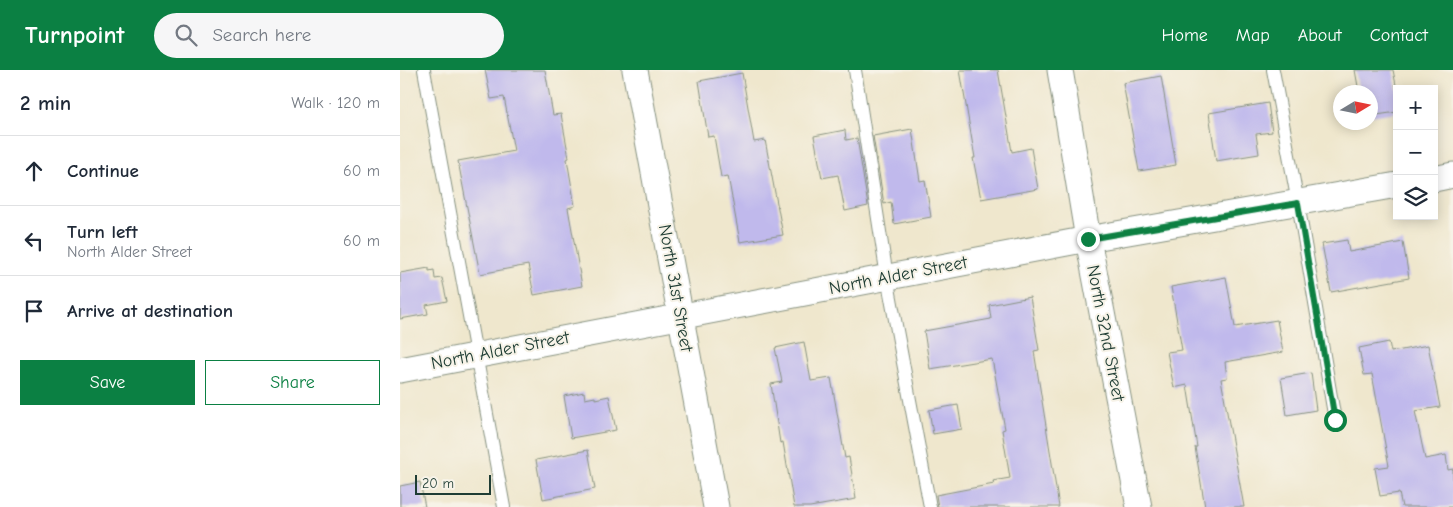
<!DOCTYPE html>
<html lang="en">
<head>
<meta charset="utf-8">
<style>
	body { margin:0; font-family:"Comic Neue",sans-serif; background:#f6f6f7; color:#1f2937 }
	.controls { position:absolute; right:15px; top:15px; display:grid; overflow:hidden; border-radius:0px; box-shadow:0 2px 12px #0003 }
	.controls button { width:45px; height:45px; display:grid; place-items:center; padding:0; border:0; border-bottom:1px solid #e0e1e3; background:#fff; color:#1f2937; font:25px sans-serif }
	.compass { position:absolute; left:933px; top:15px; width:45px; height:45px; border-radius:50%; background:#fff; box-shadow:0 2px 12px #0003; rotate:80deg }
	.scale { position:absolute; left:15px; bottom:12px; width:76px; box-sizing:border-box; padding-left:5px; border:2px solid #1f3d34; border-top:0; font-size:14px; line-height:18px; white-space:nowrap; color:#1f3d34; -webkit-text-stroke:4px #f7f3e8; paint-order:stroke }
	.stop { position:absolute; width:15px; height:15px; margin:-11px; border:4px solid #0b8043; border-radius:50%; background:#fff }
	.stop.end { background:#0b8043; border-color:#fff; box-shadow:0 1px 5px #0008 }
	.list { margin:0; padding:0; list-style:none }
	h2 { display:flex; justify-content:space-between; align-items:center; height:65px; margin:0; padding:0 20px; font-size:21px }
	h2 small { font-size:16px; font-weight:400; color:#747a83 }
	.list li { display:grid; grid-template-columns:32px 1fr auto; gap:15px; align-items:center; box-sizing:border-box; height:70px; padding:0 20px; border-top:1px solid #e0e1e3 }
	.list b { display:block; font-size:19px; white-space:nowrap }
	.list p { margin:0; font-size:16px; white-space:nowrap; color:#747a83 }
	.list em { font-size:16px; font-style:normal; color:#747a83 }
	.actions { display:flex; gap:10px; padding:15px 20px }
	.actions a { flex:1; padding:11px 0; border:1px solid #0b8043; border-radius:0px; text-align:center; font-size:18px; color:#0b8043 }
	.actions .main { background:#0b8043; color:#fff }
	.icon { flex:none; width:28px; height:28px; fill:none; stroke:currentColor; stroke-width:2; stroke-linecap:round; stroke-linejoin:round }
	.map { position:relative; flex:none; width:1053px; height:437px; overflow:hidden }
	header { display:flex; align-items:center; gap:30px; box-sizing:border-box; height:70px; padding:0 25px; background:#0b8043; color:#fff }
	header strong { font-size:24px }
	nav { display:flex; gap:28px; margin-inline-start:auto; font-size:18px }
	.search { width:350px; height:45px; background:#f6f6f7; display:flex; align-items:center; gap:12px; box-sizing:border-box; padding:0 18px; border-radius:28px; color:#747a83; font-size:19px }
	main { display:flex }
	aside { flex:1; background:#fff }
	.map>svg:first-child { display:block }
</style>
</head>
<body>
<header>
<strong>Turnpoint</strong>
<div class="search"><svg class="icon" aria-label="search" viewBox="0 0 24 24"><circle cx="10" cy="10" r="6"/><path d="M15 15l6 6"/></svg>Search here</div>
<nav><a>Home</a><a>Map</a><a>About</a><a>Contact</a></nav>
</header>
<main>
<aside>
<h2>2 min<small>Walk · 120 m</small></h2>
<ul class="list">
<li><svg class="icon" aria-label="ahead" viewBox="0 0 24 24"><path d="M12 20V5M6 11l6-6 6 6"/></svg><div><b>Continue</b></div><em>60 m</em></li>
<li><svg class="icon" aria-label="left" viewBox="0 0 24 24"><path d="M17 20v-9H6M10 6l-5 5 5 5"/></svg><div><b>Turn left</b><p>North Alder Street</p></div><em>60 m</em></li>
<li><svg class="icon" aria-label="arrive" viewBox="0 0 24 24"><path d="M6 21V4h12l-3 4 3 4H6"/></svg><div><b>Arrive at destination</b></div></li>
</ul>
<div class="actions"><a class="main">Save</a><a>Share</a></div>
</aside>
<div class="map">
<svg width="1053" height="437" viewBox="0 0 1053 437">
	<rect width="100%" height="100%" fill="#f7f3e8"/>
	<filter id="ink" filterUnits="userSpaceOnUse"><feTurbulence type="fractalNoise" baseFrequency=".02" numOctaves="2"/><feDisplacementMap in="SourceGraphic" scale="10" xChannelSelector="R" yChannelSelector="G"/><feConvolveMatrix kernelMatrix="1 2 1 2 8 2 1 2 1" color-interpolation-filters="sRGB"/></filter>
	<filter id="wash" filterUnits="userSpaceOnUse"><feTurbulence type="fractalNoise" baseFrequency=".0096" numOctaves="4" result="noise"/><feDisplacementMap in="SourceGraphic" scale="20" xChannelSelector="R" yChannelSelector="G"/><feGaussianBlur stdDeviation="1.12" result="paint"/><feColorMatrix in="noise" values="0 0 0 0 0 0 0 0 0 0 0 0 0 0 0 0 0 1.4 0 .05"/><feComposite in="paint" operator="in"/></filter>
	<g filter="url(#wash)">
		<rect width="100%" height="100%" fill="#efe7cd"/>
		<g id="blocks">
			<g fill="#c0b9ec">
				<path d="M85,0H145L153,45L161,44L169,88L167,89L175,136L168,138L182,216L134,225L128,195L80,204L58,91L114,81L104,27L91,29Z"/>
				<path d="M560,0H598L612,82L631,78L638,119L581,129L573,88H575Z"/>
				<path d="M955,0H993L997,20V42L970,46V22H959Z"/>
				<path d="M342,3L354,72L365,70L383,165L340,172L328,106L321,107L314,66L308,67L299,11Z"/>
				<path d="M761,6L776,95L739,101L723,13Z"/>
				<path d="M868,33L872,62L856,64L859,84L816,91L809,43Z"/>
				<path d="M512,59L520,111L525,110L531,147L494,154L491,132L484,134L473,66Z"/>
				<path d="M445,60L446,70L457,68L468,136L445,141L438,105L422,108L414,66Z"/>
				<path d="M947,170L949,182L1003,172L1009,208L931,222L922,174Z"/>
				<path d="M29,198V201L34,200L35,209L42,208L47,231L26,235L28,244L0,249V203Z"/>
				<path d="M826,207L835,257L877,250L883,282L825,292L827,308L821,309L844,437H805L795,377H797L787,315L774,318L767,282L782,280L771,217Z"/>
				<path d="M630,227L639,280L634,281L659,437H538L536,425L594,414L593,411L610,408L602,360L605,359L592,289L530,299L524,261L591,249L589,235Z"/>
				<path d="M404,272L411,311L431,308L445,388L449,387L456,429L410,437H394L383,372L380,373L371,314L382,312L375,278Z"/>
				<path d="M989,272L991,282L1028,275L1040,337L1015,341L1025,389L1046,385L1048,400L1053,399V437H1002L999,423L980,426L975,398L989,396L972,304L964,305L959,278Z"/>
				<path d="M911,303L916,340L887,345L881,308Z"/>
				<path d="M184,322L185,329L195,327V329L209,326L216,360L171,368L164,326Z"/>
				<path d="M558,335L562,359L533,364L529,340Z"/>
				<path d="M188,380L195,419L143,429L136,390Z"/>
				<path d="M20,412L25,437H0V416Z"/>
			</g>
		</g>
	</g>
	<g filter="url(#ink)">
		<use href="#blocks" fill-opacity="0" stroke="#879280" stroke-width="1"/>
		<g fill="none" stroke-linecap="round" stroke-linejoin="round">
			<g stroke="#879280" stroke-width="14">
				<g id="lane">
					<path d="M24,0L104,437"/>
					<path d="M455,0L487,207L530,437"/>
					<path d="M873,0L898,133L935,350"/>
				</g>
			</g>
			<g stroke="#879280" stroke-width="27">
				<g id="street">
					<path d="M235,0L316,437"/>
					<path d="M660,0L688,169L739,437"/>
					<path d="M1034,109L1053,105"/>
					<path d="M0,300L688,169L997,115"/>
				</g>
			</g>
			<use href="#lane" stroke="#fff" stroke-width="12"/>
			<use href="#street" stroke="#fff" stroke-width="25"/>
		</g>
	</g>
	<g fill="none" stroke-linecap="round" stroke-linejoin="round" filter="url(#ink)">
		<path stroke="#0b8043" stroke-width="6" d="M688,169L898,133L935,350"/>
	</g>
	<g text-anchor="middle" stroke-width="4" stroke-linejoin="round" paint-order="stroke">
		<g font-size="18" fill="#1f3d34" stroke="#f7f3e8">
			<text transform="translate(498 205) rotate(-11)" y="6">North Alder Street</text>
			<text transform="translate(276 218) rotate(80)" y="6">North 31st Street</text>
			<text transform="translate(706 263) rotate(79)" y="6">North 32nd Street</text>
			<text transform="translate(100 280) rotate(-11)" y="6">North Alder Street</text>
		</g>
	</g>
</svg>
<div class="controls">
<button>+</button>
<button>−</button>
<button><svg class="icon" aria-label="layers" viewBox="0 0 24 24"><path d="M12 4l9 5-9 5-9-5zM3 14l9 5 9-5"/></svg></button>
</div>
<svg class="compass" viewBox="-18 -18 36 36"><path d="M0-13l5 13h-10z" fill="#e53935"/><path d="M0 13l5-13h-10z" fill="#747a83"/></svg>
<div class="scale">20 m</div>
<div class="stop" style="left:935px;top:350px"></div>
<div class="stop end" style="left:688px;top:169px"></div>
</div>
</main>
</body>
</html>
